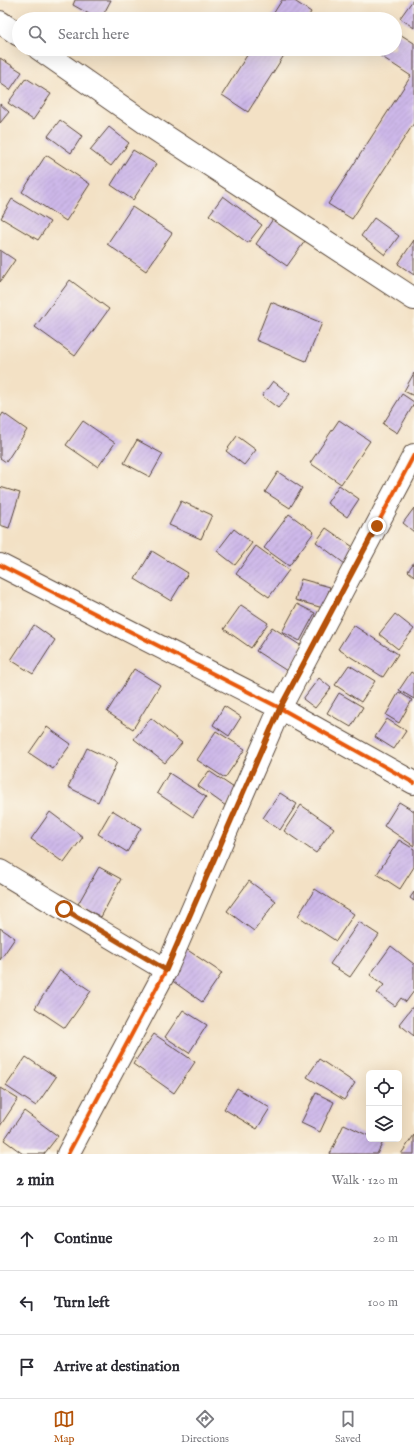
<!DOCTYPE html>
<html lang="en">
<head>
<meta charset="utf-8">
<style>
	body { margin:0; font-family:"IM FELL English",serif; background:#f7f7f7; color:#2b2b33 }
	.controls { position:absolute; right:12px; bottom:12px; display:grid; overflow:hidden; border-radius:6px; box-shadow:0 4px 16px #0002 }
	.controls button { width:36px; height:36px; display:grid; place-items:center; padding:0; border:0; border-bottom:1px solid #e1e1e2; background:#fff; color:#2b2b33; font:20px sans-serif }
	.stop { position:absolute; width:12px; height:12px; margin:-9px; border:3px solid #b45309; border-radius:50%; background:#fff }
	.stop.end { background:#b45309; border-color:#fff; box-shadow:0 1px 4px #0008 }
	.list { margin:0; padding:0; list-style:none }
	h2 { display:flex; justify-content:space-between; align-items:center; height:52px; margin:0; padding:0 16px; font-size:17px }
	h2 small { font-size:13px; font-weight:400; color:#7c7c81 }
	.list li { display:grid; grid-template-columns:26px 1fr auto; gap:12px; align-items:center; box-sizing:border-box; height:64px; padding:0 16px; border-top:1px solid #e1e1e2 }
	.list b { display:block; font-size:15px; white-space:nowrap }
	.list em { font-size:13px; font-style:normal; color:#7c7c81 }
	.icon { flex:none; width:22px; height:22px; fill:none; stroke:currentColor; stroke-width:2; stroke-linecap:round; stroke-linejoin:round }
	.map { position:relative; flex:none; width:414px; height:1154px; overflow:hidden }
	.search { position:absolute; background:#fff; box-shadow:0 4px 16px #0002; left:12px; right:12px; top:12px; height:44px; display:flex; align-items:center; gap:10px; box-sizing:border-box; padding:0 14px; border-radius:22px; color:#7c7c81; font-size:15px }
	.sheet { height:244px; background:#fff }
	nav { display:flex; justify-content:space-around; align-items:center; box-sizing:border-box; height:56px; border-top:1px solid #e1e1e2; background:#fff; font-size:11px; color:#7c7c81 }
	nav a { display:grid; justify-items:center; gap:2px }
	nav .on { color:#b45309 }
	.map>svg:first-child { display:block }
</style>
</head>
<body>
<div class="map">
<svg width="414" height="1154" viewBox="0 0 414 1154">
	<defs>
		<pattern id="building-hatch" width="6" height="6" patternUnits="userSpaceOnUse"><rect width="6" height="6" fill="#cdb8e9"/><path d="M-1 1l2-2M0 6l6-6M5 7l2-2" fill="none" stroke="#b19ec7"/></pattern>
	</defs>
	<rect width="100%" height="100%" fill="#fbf7ec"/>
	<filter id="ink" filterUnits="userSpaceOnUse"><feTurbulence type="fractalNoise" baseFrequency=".025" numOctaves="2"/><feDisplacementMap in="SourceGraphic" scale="8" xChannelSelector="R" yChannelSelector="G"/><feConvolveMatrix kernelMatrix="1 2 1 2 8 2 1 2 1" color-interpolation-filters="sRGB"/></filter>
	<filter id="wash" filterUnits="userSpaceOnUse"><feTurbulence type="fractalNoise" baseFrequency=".012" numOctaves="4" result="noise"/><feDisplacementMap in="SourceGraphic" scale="16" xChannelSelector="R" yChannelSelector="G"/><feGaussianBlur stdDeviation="0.9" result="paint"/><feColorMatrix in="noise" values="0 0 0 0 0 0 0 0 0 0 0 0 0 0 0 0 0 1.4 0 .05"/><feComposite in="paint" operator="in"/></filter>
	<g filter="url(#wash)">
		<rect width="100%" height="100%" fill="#f3e1c5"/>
		<g id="blocks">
			<g fill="url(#building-hatch)">
				<path d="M75,0H111L101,19H98L73,5Z"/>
				<path d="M282,0H293L311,12L307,19H270Z"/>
				<path d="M413,0H414V28L400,18Z"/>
				<path d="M395,31L414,43V123L352,219L328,204L411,76L370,49H395Z"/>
				<path d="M251,49H288L248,112L222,95Z"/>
				<path d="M0,58L22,72L10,90L0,83Z"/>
				<path d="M26,78L51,94L33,120L8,103Z"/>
				<path d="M0,104L9,112L0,123Z"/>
				<path d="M60,120L82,136L71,153L48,136Z"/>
				<path d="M109,127L129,143L111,166L90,150Z"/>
				<path d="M133,150L156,164L133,200L111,185Z"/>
				<path d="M46,155L90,184L66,221L22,192Z"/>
				<path d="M223,196L262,225L248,243L209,215Z"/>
				<path d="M12,199L50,222L38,240L1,218Z"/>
				<path d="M132,207L172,233L146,271L107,244Z"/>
				<path d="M374,218L399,236L385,255L361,236Z"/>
				<path d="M273,219L305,241L287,266L256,244Z"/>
				<path d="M414,240V275L398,264Z"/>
				<path d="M0,250L15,260L0,282Z"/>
				<path d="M70,280L109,309L75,356L35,327Z"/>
				<path d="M271,302L322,323L306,361L256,340Z"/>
				<path d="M414,373V396L404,391Z"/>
				<path d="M273,381L290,394L278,408L262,396Z"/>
				<path d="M402,394L414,402V404L397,433L383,424Z"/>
				<path d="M3,413L27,430L6,462L0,458V418Z"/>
				<path d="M339,420L370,441L341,484L310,463Z"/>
				<path d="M83,421L115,443L98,467L66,445Z"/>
				<path d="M237,436L256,450L244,465L226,451Z"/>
				<path d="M137,440L163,454L150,477L124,463Z"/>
				<path d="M278,472L302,488L290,508L265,492Z"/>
				<path d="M339,485L359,499L347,517L327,503Z"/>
				<path d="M0,487L20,493L9,528L0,525Z"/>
				<path d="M181,501L212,515L201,539L169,525Z"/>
				<path d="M414,508V532L403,523Z"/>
				<path d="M289,514L314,532L289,566L264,548Z"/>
				<path d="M326,528L356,549L345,564L316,542Z"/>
				<path d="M234,529L252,543L235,565L217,551Z"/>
				<path d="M256,546L289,570L269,597L236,574Z"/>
				<path d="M152,551L188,573L171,601L135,579Z"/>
				<path d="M414,562V576L408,571Z"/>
				<path d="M301,579L330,587L323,608L295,600Z"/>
				<path d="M297,604L315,613L300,641L282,632Z"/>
				<path d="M241,605L268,623L251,648L224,629Z"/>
				<path d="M395,614L414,629L398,649L379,634Z"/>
				<path d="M34,625L55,640L33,674L11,660Z"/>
				<path d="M353,625L398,654L383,677L338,649Z"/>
				<path d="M272,627L303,647L287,671L256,651Z"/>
				<path d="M349,665L375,681L361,702L335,685Z"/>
				<path d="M134,669L160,685L133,729L107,712Z"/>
				<path d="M411,672L414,674V699L399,690Z"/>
				<path d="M319,678L331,688L315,708L303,699Z"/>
				<path d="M399,692L412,700L399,723L386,715Z"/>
				<path d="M339,693L363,707L351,727L327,713Z"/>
				<path d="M224,706L241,717L229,736L213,725Z"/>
				<path d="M151,718L182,743L165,763L134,739Z"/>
				<path d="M387,719L406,731L394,749L375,737Z"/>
				<path d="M47,727L71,744L53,769L29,753Z"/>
				<path d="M216,731L245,749L225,778L197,760Z"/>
				<path d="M87,748L117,762L98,802L68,787Z"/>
				<path d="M209,771L237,790L226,806L198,786Z"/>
				<path d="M169,773L206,797L193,817L157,793Z"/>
				<path d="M280,793L297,804L280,830L263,818Z"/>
				<path d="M399,802L414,811V846L384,826Z"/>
				<path d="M301,805L334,828L316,853L284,831Z"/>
				<path d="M112,810L141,828L127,852L98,834Z"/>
				<path d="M50,812L83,837L64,863L31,839Z"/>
				<path d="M399,840L414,849V867L400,889L377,874Z"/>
				<path d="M99,867L121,879L101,917L78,904Z"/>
				<path d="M249,881L276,901L254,931L227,911Z"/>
				<path d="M315,889L354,914L336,941L298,916Z"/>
				<path d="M414,892V901L410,898Z"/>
				<path d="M359,922L379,935L350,977L330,964Z"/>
				<path d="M0,928L15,938L0,960Z"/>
				<path d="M391,946L414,964V991L406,1002L401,998L395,1006L377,993L384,985L370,975Z"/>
				<path d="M186,949L222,973L202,1002L167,977Z"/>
				<path d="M60,970L91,991L65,1028L35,1008Z"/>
				<path d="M414,1005V1036L399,1024Z"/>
				<path d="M183,1010L207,1025L189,1053L165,1037Z"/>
				<path d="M154,1034L195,1062L174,1093L133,1064Z"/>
				<path d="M26,1057L56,1077L36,1106L6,1086Z"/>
				<path d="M319,1059L355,1083L344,1100L307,1077Z"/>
				<path d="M0,1088L18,1099L0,1126Z"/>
				<path d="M237,1088L270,1108L257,1129L224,1109Z"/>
				<path d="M316,1093L334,1102L320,1132L301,1123Z"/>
				<path d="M24,1111L58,1136L44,1154H23L4,1140Z"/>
				<path d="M344,1124L369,1136V1139H376L383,1142L377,1154H330Z"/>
				<path d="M414,1135V1154H401Z"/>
			</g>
		</g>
	</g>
	<g filter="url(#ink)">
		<use href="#blocks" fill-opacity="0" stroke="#574537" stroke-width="1"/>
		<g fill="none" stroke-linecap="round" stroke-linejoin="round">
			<g stroke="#574537" stroke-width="24">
				<g id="minor">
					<path d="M0,22L19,35"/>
					<path d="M39,49L144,122L414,299"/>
					<path d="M0,565L280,708L414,783"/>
					<path d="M0,871L166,970"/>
					<path d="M68,1154L166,970L280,708L414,455"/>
				</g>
			</g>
			<use href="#minor" stroke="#fff" stroke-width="22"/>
			<g stroke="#fbf7ec" stroke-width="6">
				<g id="cycleway">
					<path d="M0,565L280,708L414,783"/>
					<path d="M68,1154L166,970L280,708L414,455"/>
				</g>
			</g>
			<use href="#cycleway" stroke="#e8590c" stroke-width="4"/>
		</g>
	</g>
	<g fill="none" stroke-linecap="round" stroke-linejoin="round" filter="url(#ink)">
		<path stroke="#b45309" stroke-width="5" d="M64,909L166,970L280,708L377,526"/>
	</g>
</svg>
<div class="controls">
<button><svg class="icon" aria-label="locate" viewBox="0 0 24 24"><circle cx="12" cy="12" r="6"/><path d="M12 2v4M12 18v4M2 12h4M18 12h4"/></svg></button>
<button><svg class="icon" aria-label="layers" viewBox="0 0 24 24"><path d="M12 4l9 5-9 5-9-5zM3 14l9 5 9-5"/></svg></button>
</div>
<div class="stop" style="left:64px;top:909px"></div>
<div class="stop end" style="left:377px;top:526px"></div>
<div class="search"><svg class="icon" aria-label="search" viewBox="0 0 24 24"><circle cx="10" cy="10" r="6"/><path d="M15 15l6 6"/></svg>Search here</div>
</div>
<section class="sheet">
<h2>2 min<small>Walk · 120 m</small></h2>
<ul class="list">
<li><svg class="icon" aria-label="ahead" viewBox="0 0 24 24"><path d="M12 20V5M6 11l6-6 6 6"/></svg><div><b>Continue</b></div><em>20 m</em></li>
<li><svg class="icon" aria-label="left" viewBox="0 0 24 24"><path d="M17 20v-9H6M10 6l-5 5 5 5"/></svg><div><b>Turn left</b></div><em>100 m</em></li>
<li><svg class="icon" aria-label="arrive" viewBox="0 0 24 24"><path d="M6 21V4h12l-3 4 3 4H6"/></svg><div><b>Arrive at destination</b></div></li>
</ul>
</section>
<nav>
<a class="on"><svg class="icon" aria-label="map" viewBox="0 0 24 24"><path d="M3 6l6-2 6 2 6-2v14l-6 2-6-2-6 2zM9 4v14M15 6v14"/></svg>Map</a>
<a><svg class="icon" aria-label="directions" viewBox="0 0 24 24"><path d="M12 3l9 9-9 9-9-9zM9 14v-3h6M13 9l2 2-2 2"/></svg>Directions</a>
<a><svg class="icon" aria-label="saved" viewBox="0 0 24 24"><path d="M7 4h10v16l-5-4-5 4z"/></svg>Saved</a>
</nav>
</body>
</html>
